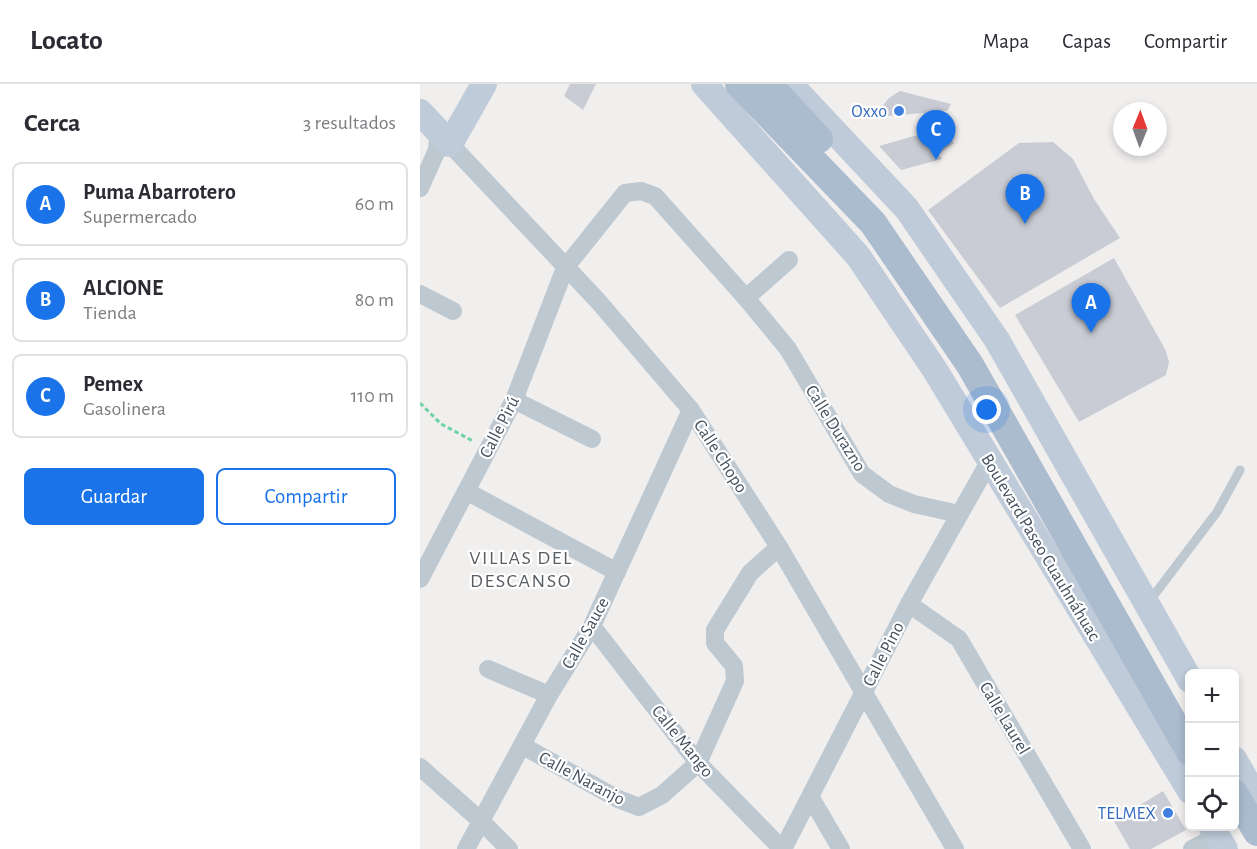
<!DOCTYPE html>
<html lang="es">
<head>
<meta charset="utf-8">
<style>
	body { margin:0; font-family:"Alegreya Sans",sans-serif; background:#f2f2f3; color:#2b2b33 }
	.controls { position:absolute; right:18px; bottom:18px; display:grid; overflow:hidden; border-radius:9px; box-shadow:0 3px 9px #0003 }
	.controls button { width:54px; height:54px; display:grid; place-items:center; padding:0; border:0; border-bottom:2px solid #e1e1e2; background:#fff; color:#2b2b33; font:30px sans-serif }
	.compass { position:absolute; left:693px; top:18px; width:54px; height:54px; border-radius:50%; background:#fff; box-shadow:0 3px 9px #0003; rotate:1deg }
	.you { position:absolute; left:567px; top:326px; width:21px; height:21px; margin:-15px; border:4px solid #fff; border-radius:50%; background:#1a73e8; box-shadow:0 0 0 9px #1a73e833 }
	.badge { display:grid; place-items:center; width:39px; height:39px; border-radius:50%; background:#1a73e8; color:#fff; font-size:20px; font-weight:700 }
	.pin { position:absolute; translate:-50% -50px; filter:drop-shadow(0 2px 3px #0008) }
	.pin::after { content:''; position:absolute; top:32px; width:21px; height:18px; background:inherit; clip-path:polygon(0 0,100% 0,50% 100%) }
	.list { margin:0; padding:0; list-style:none }
	h2 { display:flex; justify-content:space-between; align-items:center; height:78px; margin:0; padding:0 24px; font-size:26px }
	h2 small { font-size:20px; font-weight:400; color:#7c7c81 }
	.list li { display:grid; grid-template-columns:39px 1fr auto; gap:18px; align-items:center; box-sizing:border-box; height:84px; margin:0 12px 12px; padding:0 12px; border:2px solid #e1e1e2; border-radius:9px }
	.list b { display:block; font-size:22px; white-space:nowrap }
	.list p { margin:0; font-size:20px; white-space:nowrap; color:#7c7c81 }
	.list em { font-size:20px; font-style:normal; color:#7c7c81 }
	.actions { display:flex; gap:12px; padding:18px 24px }
	.actions a { flex:1; padding:14px 0; border:2px solid #1a73e8; border-radius:9px; text-align:center; font-size:21px; color:#1a73e8 }
	.actions .main { background:#1a73e8; color:#fff }
	.icon { flex:none; width:33px; height:33px; fill:none; stroke:currentColor; stroke-width:2; stroke-linecap:round; stroke-linejoin:round }
	.map { position:relative; flex:none; width:837px; height:765px; overflow:hidden }
	header { display:flex; align-items:center; gap:36px; box-sizing:border-box; height:84px; padding:0 30px; background:#fff; border-bottom:2px solid #e1e1e2 }
	header strong { font-size:28px }
	nav { display:flex; gap:33px; margin-inline-start:auto; font-size:21px }
	main { display:flex }
	aside { flex:1; background:#fff }
	.map>svg:first-child { display:block }
</style>
</head>
<body>
<header>
<strong>Locato</strong>
<nav><a>Mapa</a><a>Capas</a><a>Compartir</a></nav>
</header>
<main>
<aside>
<h2>Cerca<small>3 resultados</small></h2>
<ul class="list">
<li><span class="badge">A</span><div><b>Puma Abarrotero</b><p>Supermercado</p></div><em>60 m</em></li>
<li><span class="badge">B</span><div><b>ALCIONE</b><p>Tienda</p></div><em>80 m</em></li>
<li><span class="badge">C</span><div><b>Pemex</b><p>Gasolinera</p></div><em>110 m</em></li>
</ul>
<div class="actions"><a class="main">Guardar</a><a>Compartir</a></div>
</aside>
<div class="map">
<svg width="837" height="765" viewBox="0 0 837 765">
	<rect width="100%" height="100%" fill="#f1eeee"/>
	<g fill="#c9ccd4">
		<path d="M150,0H176L163,26L144,12Z"/>
		<path d="M480,7L531,20L527,27L467,32L459,26L469,14Z"/>
		<path d="M526,49L534,59L520,69L513,59Z"/>
		<path d="M501,50L522,75L481,86L459,62Z"/>
		<path d="M633,58L653,75L674,115L700,154L580,224L508,126L599,59Z"/>
		<path d="M694,174L746,267L749,278L746,291L659,338L595,231Z"/>
		<path d="M743,707L766,746L731,765H710L694,737Z"/>
	</g>
	<g fill="none" stroke-linecap="round" stroke-linejoin="round">
		<path stroke="#6dd3a3" stroke-width="3" stroke-dasharray="4.5 3" stroke-linecap="butt" d="M0,319L21,340L53,357"/>
		<path stroke="#bdc8d1" stroke-width="9" d="M728,519L797,428L820,386"/>
		<g stroke="#bdc8d1" stroke-width="18">
			<path d="M17,66L30,60L178,217L271,326L359,463L535,765"/>
			<path d="M0,104L17,66L18,56"/>
			<path d="M0,210L33,227"/>
			<path d="M326,214L369,176"/>
			<path d="M94,316L172,355"/>
			<path d="M46,407L197,488"/>
			<path d="M0,495L94,316L145,184L205,109L221,107L235,112L326,214L368,265L442,390L469,410L494,420L539,430"/>
			<path d="M489,520L539,555L662,765"/>
			<path d="M172,542L278,679L362,765"/>
			<path d="M68,585L129,611"/>
			<path d="M103,662L198,715L219,723L242,711L278,679L315,597L314,582L295,559V546L330,489L359,463"/>
			<path d="M0,683L61,737L89,765"/>
			<path d="M391,714L421,765"/>
			<path d="M46,765L129,611L172,542L271,326"/>
			<path d="M363,765L489,520L569,378"/>
			<path d="M772,765L797,752"/>
		</g>
		<g stroke="#bfcbd9" stroke-width="26">
			<path d="M284,0L438,172L515,286L770,707"/>
			<path d="M370,0L487,125L577,256L770,596"/>
			<path d="M0,28L30,60L64,0"/>
			<path d="M814,675L837,715"/>
			<path d="M791,742L805,765"/>
		</g>
		<g stroke="#abbccf" stroke-width="28">
			<path d="M319,0L453,139L550,281L770,668"/>
			<path d="M348,0L399,55"/>
			<path d="M814,709L837,748"/>
		</g>
	</g>
	<g fill="#3f7fe0" stroke="#fff" stroke-width="2">
		<circle cx="479" cy="27" r="6"/>
		<circle cx="748" cy="729" r="6"/>
	</g>
	<g text-anchor="middle" stroke-width="4.5" stroke-linejoin="round" paint-order="stroke">
		<g font-size="18" fill="#366cbe" stroke="#fff" text-anchor="end">
			<text x="467" y="33">Oxxo</text>
			<text x="736" y="735">TELMEX</text>
		</g>
		<g font-size="18" fill="#44515d" stroke="#fff">
			<text transform="translate(79 343) rotate(-63)" y="6">Calle Pirú</text>
			<text transform="translate(416 344) rotate(58)" y="6">Calle Durazno</text>
			<text transform="translate(301 372) rotate(57)" y="6">Calle Chopo</text>
			<text transform="translate(621 463) rotate(59)" y="6">Boulevard Paseo Cuauhnáhuac</text>
			<text transform="translate(165 549) rotate(-61)" y="6">Calle Sauce</text>
			<text transform="translate(463 570) rotate(-63)" y="6">Calle Pino</text>
			<text transform="translate(585 634) rotate(59)" y="6">Calle Laurel</text>
			<text transform="translate(263 657) rotate(51)" y="6">Calle Mango</text>
			<text transform="translate(162 694) rotate(28)" y="6">Calle Naranjo</text>
		</g>
		<g font-size="20" letter-spacing="1.5" fill="#5a5e63" stroke="#fff">
			<text x="101" y="480">VILLAS DEL<tspan x="101" dy="23">DESCANSO</tspan></text>
		</g>
	</g>
</svg>
<div class="controls">
<button>+</button>
<button>−</button>
<button><svg class="icon" aria-label="locate" viewBox="0 0 24 24"><circle cx="12" cy="12" r="6"/><path d="M12 2v4M12 18v4M2 12h4M18 12h4"/></svg></button>
</div>
<svg class="compass" viewBox="-18 -18 36 36"><path d="M0-13l5 13h-10z" fill="#e53935"/><path d="M0 13l5-13h-10z" fill="#7c7c81"/></svg>
<div class="you"></div>
<div class="pin badge" style="left:671px;top:249px">A</div>
<div class="pin badge" style="left:605px;top:140px">B</div>
<div class="pin badge" style="left:516px;top:76px">C</div>
</div>
</main>
</body>
</html>
